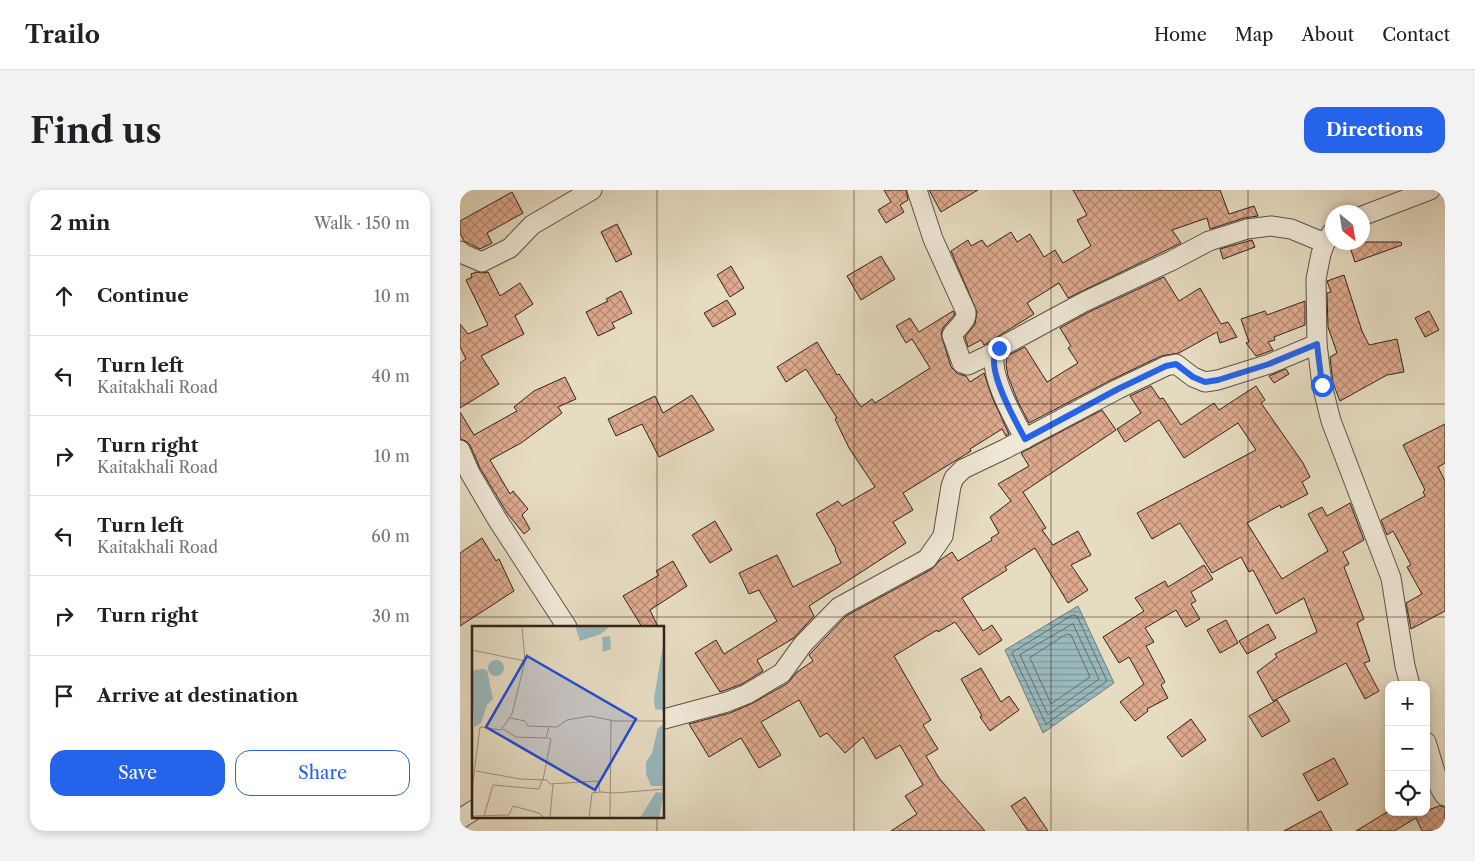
<!DOCTYPE html>
<html lang="en">
<head>
<meta charset="utf-8">
<style>
	body { margin:0; font-family:"Libre Caslon Text",serif; background:#f2f2f2; color:#202124 }
	.controls { position:absolute; right:15px; bottom:15px; display:grid; overflow:hidden; border-radius:10px; box-shadow:0 2px 8px #0003 }
	.controls button { width:45px; height:45px; display:grid; place-items:center; padding:0; border:0; border-bottom:1px solid #e0e0e0; background:#fff; color:#202124; font:25px sans-serif }
	.compass { position:absolute; left:865px; top:15px; width:45px; height:45px; border-radius:50%; background:#fff; box-shadow:0 2px 8px #0003; rotate:150deg }
	.stop { position:absolute; width:15px; height:15px; margin:-11px; border:4px solid #2563eb; border-radius:50%; background:#fff }
	.stop.end { background:#2563eb; border-color:#fff; box-shadow:0 1px 5px #0008 }
	.list { margin:0; padding:0; list-style:none }
	h2 { display:flex; justify-content:space-between; align-items:center; height:65px; margin:0; padding:0 20px; font-size:21px }
	h2 small { font-size:16px; font-weight:400; color:#757577 }
	.list li { display:grid; grid-template-columns:32px 1fr auto; gap:15px; align-items:center; box-sizing:border-box; height:80px; padding:0 20px; border-top:1px solid #e0e0e0 }
	.list b { display:block; font-size:19px; white-space:nowrap }
	.list p { margin:0; font-size:16px; white-space:nowrap; color:#757577 }
	.list em { font-size:16px; font-style:normal; color:#757577 }
	.actions { display:flex; gap:10px; padding:15px 20px }
	.actions a { flex:1; padding:11px 0; border:1px solid #2563eb; border-radius:15px; text-align:center; font-size:18px; color:#2563eb }
	.actions .main { background:#2563eb; color:#fff }
	.icon { flex:none; width:28px; height:28px; fill:none; stroke:currentColor; stroke-width:2; stroke-linecap:round; stroke-linejoin:round }
	.map { position:relative; flex:none; width:985px; height:641px; overflow:hidden; border-radius:15px }
	header { display:flex; align-items:center; gap:30px; box-sizing:border-box; height:70px; padding:0 25px; background:#fff; border-bottom:1px solid #e0e0e0 }
	header strong { font-size:24px }
	nav { display:flex; gap:28px; margin-inline-start:auto; font-size:18px }
	.intro { display:flex; align-items:center; justify-content:space-between; box-sizing:border-box; height:120px; padding:0 30px }
	h1 { margin:0; font-size:35px }
	.button { padding:12px 22px; border-radius:15px; background:#2563eb; color:#fff; font-size:18px; font-weight:700 }
	main { display:flex; gap:30px; padding:0 30px }
	aside { flex:1; background:#fff; border-radius:15px; box-shadow:0 2px 8px #0003 }
	.map>svg:first-child { display:block }
</style>
</head>
<body>
<header>
<strong>Trailo</strong>
<nav><a>Home</a><a>Map</a><a>About</a><a>Contact</a></nav>
</header>
<div class="intro"><h1>Find us</h1><a class="button">Directions</a></div>
<main>
<aside>
<h2>2 min<small>Walk · 150 m</small></h2>
<ul class="list">
<li><svg class="icon" aria-label="ahead" viewBox="0 0 24 24"><path d="M12 20V5M6 11l6-6 6 6"/></svg><div><b>Continue</b></div><em>10 m</em></li>
<li><svg class="icon" aria-label="left" viewBox="0 0 24 24"><path d="M17 20v-9H6M10 6l-5 5 5 5"/></svg><div><b>Turn left</b><p>Kaitakhali Road</p></div><em>40 m</em></li>
<li><svg class="icon" aria-label="right" viewBox="0 0 24 24"><path d="M7 20v-9h11M14 6l5 5-5 5"/></svg><div><b>Turn right</b><p>Kaitakhali Road</p></div><em>10 m</em></li>
<li><svg class="icon" aria-label="left" viewBox="0 0 24 24"><path d="M17 20v-9H6M10 6l-5 5 5 5"/></svg><div><b>Turn left</b><p>Kaitakhali Road</p></div><em>60 m</em></li>
<li><svg class="icon" aria-label="right" viewBox="0 0 24 24"><path d="M7 20v-9h11M14 6l5 5-5 5"/></svg><div><b>Turn right</b></div><em>30 m</em></li>
<li><svg class="icon" aria-label="arrive" viewBox="0 0 24 24"><path d="M6 21V4h12l-3 4 3 4H6"/></svg><div><b>Arrive at destination</b></div></li>
</ul>
<div class="actions"><a class="main">Save</a><a>Share</a></div>
</aside>
<div class="map">
<svg width="985" height="641" viewBox="0 0 985 641">
	<defs>
		<pattern id="water-rules" width="6" height="5" patternUnits="userSpaceOnUse" patternTransform="scale(1.25)"><rect width="6" height="5" fill="#99b9bc"/><path d="M0 2.5h6" fill="none" stroke="#7e9698"/></pattern>
		<pattern id="building-cross-hatch" width="8" height="8" patternUnits="userSpaceOnUse" patternTransform="scale(1.25)"><rect width="8" height="8" fill="#deaa8e"/><path d="M0 0l8 8M0 8l8-8" fill="none" stroke="#b58a73"/></pattern>
	</defs>
	<rect width="100%" height="100%" fill="#e6dcc2"/>
	<filter id="stains"><feTurbulence type="fractalNoise" baseFrequency=".004" numOctaves="4"/><feColorMatrix values="0 0 0 0 .2 0 0 0 0 .09 0 0 0 0 .02 0 0 0 .5 -.17"/></filter>
	<radialGradient id="worn" r=".72"><stop offset=".6" stop-color="#630" stop-opacity="0"/><stop offset="1" stop-color="#630" stop-opacity=".3"/></radialGradient>
	<path fill="url(#water-rules)" stroke="#717d7b" d="M618,416L654,493L583,543L545,460Z"/>
	<g fill="none" stroke-linecap="round" stroke-linejoin="round">
		<g stroke="#666e6b" stroke-width="1">
			<path d="M613,425L617,426L647,491L586,534L552,463Z"/>
			<path d="M613,434L639,489L588,525L560,465Z"/>
			<path d="M607,444L611,445L630,487L591,514L570,468Z"/>
		</g>
	</g>
	<g fill="url(#building-cross-hatch)" stroke="#34231a">
		<path d="M424,0H446L448,10L440,15L444,22L426,33L418,20L431,12Z"/>
		<path d="M469,0H518L481,22Z"/>
		<path d="M613,0H760L769,24L794,16L798,26L784,28L750,39L747,28L712,40L721,53L608,108L599,93L567,113L574,124L529,152L524,155L521,150L508,157L505,147L515,134L517,122L491,61L508,50L511,56L522,50L527,57L551,42L557,52L570,44L584,67L595,60L603,73L631,56L617,30L627,25Z"/>
		<path d="M52,2L63,23L27,43L32,53L20,59L4,51L0,43V31Z"/>
		<path d="M157,34L172,64L156,72L141,42Z"/>
		<path d="M792,50L795,57L763,69L760,59Z"/>
		<path d="M888,52H941L942,55L895,72Z"/>
		<path d="M421,66L435,89L401,110L387,86Z"/>
		<path d="M271,76L284,98L270,107L257,85Z"/>
		<path d="M16,82L22,83L28,82L40,106L60,93L73,114L55,126L64,144L21,166L39,194L0,218V173L6,169L0,157V134L8,144L28,135L6,90L12,87L11,84Z"/>
		<path d="M884,85L902,141L909,155L937,149L944,182L927,185L880,211L873,193L870,167L877,163L868,137L867,103L871,102L867,91Z"/>
		<path d="M704,87L719,111L740,98L761,134L768,132L777,147L760,153L757,142L719,163L701,166L653,189L569,233L558,212L548,186L546,175L547,166L565,157L587,192L618,173L608,158L611,156L600,138L629,122Z"/>
		<path d="M161,101L172,123L152,133L155,138L138,146L126,122L148,111L146,109Z"/>
		<path d="M267,110L276,124L253,137L244,123Z"/>
		<path d="M845,111V135L814,147L815,150L808,152L813,160L796,166L786,153L789,152L781,129L805,121L807,125Z"/>
		<path d="M493,121L495,124L483,138L481,144L491,177L498,184L506,186L510,192L524,183L532,207L549,244L546,246L542,239L510,259L511,261L443,303L453,320L433,332L446,353L349,416L354,426L334,448L297,470L303,481L282,494L260,502L235,463L256,450L264,464L317,431L299,400L289,404L279,383L317,365L333,397L381,373L375,360L376,359L356,324L378,311L382,316L415,297L389,258L375,229L377,228L346,179L326,192L317,177L357,152L377,185L379,184L401,217L412,209L415,213L470,178L452,149L446,153L436,136L450,128L459,142Z"/>
		<path d="M969,121L979,140L965,147L955,128Z"/>
		<path d="M826,179L829,184L814,193L809,186Z"/>
		<path d="M105,187L116,209L98,217L102,223L61,253L30,270L50,304L53,301L68,319L62,325L70,339L64,344L47,323L20,278L10,255L6,251L0,249V222L14,245L57,221L54,217L74,201Z"/>
		<path d="M691,196L700,209L703,208L721,235L754,213L759,220L796,196L805,210L801,213L843,273L850,287L842,292L848,304L821,318L820,315L787,333L822,389L868,361L848,324L862,317L867,326L890,313L904,350L883,362L889,374L884,377L904,429L897,433L910,471L904,473L919,501L905,509L886,473L813,511L797,482L817,467L815,464L857,442L844,408L816,424L793,380L789,382L781,367L752,383L720,333L692,349L677,323L796,260L778,233L724,268L699,230L665,252L657,239L681,223L670,206Z"/>
		<path d="M232,205L254,240L199,267L182,234L156,246L148,229L195,206L203,223Z"/>
		<path d="M642,220L656,240L563,302L586,338L582,340L593,355L618,341L631,365L611,375L628,400L608,413L575,358L545,377L547,380L502,408L523,441L532,435L542,450L519,465L495,432L478,442L477,440L434,466L471,530L463,535L478,559L466,566L479,588L525,641H431L457,624L445,606L463,595L440,555L416,569L403,547L385,563L367,543L360,547L339,510L301,532L321,565L299,578L281,548L249,567L229,534L270,523L291,514L328,493L337,482L353,471L349,465L386,426L472,379L480,370L492,362L498,371L532,350L531,348L539,343L530,327L551,311L538,294L569,276L561,263Z"/>
		<path d="M985,234V273L978,277L985,291V421L951,439L946,413L962,404L947,377L951,375L933,341L927,345L921,330L965,306L963,302L965,300L943,255Z"/>
		<path d="M255,331L272,360L250,373L232,345Z"/>
		<path d="M22,348L36,371L39,369L54,401L0,436V363Z"/>
		<path d="M213,371L227,396L190,420L198,437H182L163,406L199,385L196,381Z"/>
		<path d="M744,375L753,389L731,402L736,411L731,414L740,429L726,437L716,420L685,438L694,452L686,456L705,492L701,495L708,508L687,519L688,521L675,531L660,512L684,494L669,467L659,473L643,447L684,421L675,408L705,391L708,397Z"/>
		<path d="M766,430L778,453L760,463L747,440Z"/>
		<path d="M808,434L816,448L787,464L779,451Z"/>
		<path d="M521,478L541,512L549,506L559,520L530,541L520,527L522,526L501,489Z"/>
		<path d="M817,510L830,531L802,547L789,526Z"/>
		<path d="M731,529L746,550L722,567L707,547Z"/>
		<path d="M874,568L888,594L858,611L843,584Z"/>
		<path d="M565,607L588,641H568L551,616Z"/>
		<path d="M979,616L985,617V638L978,641H962L956,628L934,641H896L927,622H966V621Z"/>
		<path d="M861,621L872,641H824Z"/>
	</g>
	<g fill="none" stroke-linecap="round" stroke-linejoin="round">
		<g stroke="#605144" stroke-width="21">
			<g id="street">
				<path d="M457,0L473,49L506,122C507,132 497,137 492,145L502,173L508,175L535,162"/>
				<path d="M902,26L970,0"/>
				<path d="M872,42L865,53L861,64L856,89L857,154L862,195L871,231L931,388L945,476L950,495"/>
				<path d="M0,61L3,64L22,72L50,58L72,35L132,0"/>
				<path d="M565,249C556,233 521,172 539,158L624,112L711,71L749,51L787,39L811,36L831,39L865,53"/>
				<path d="M0,260L10,283L37,329L107,437"/>
				<path d="M204,529L267,512L287,504L322,483L343,454L379,417L467,369L483,346L491,296L494,288L503,279L545,259L658,199L706,176L716,174L733,187L745,192L758,190L809,174L857,154"/>
				<path d="M966,552L980,598L985,606"/>
				<path d="M0,629L14,620"/>
			</g>
		</g>
		<use href="#street" stroke="#efe8d7" stroke-width="19"/>
	</g>
	<g fill="none" stroke-linecap="round" stroke-linejoin="round">
		<path stroke="#2563eb" stroke-width="6" d="M539,158C521,172 556,232 565,249L658,199L706,176L716,174L733,187L745,192L758,190L809,174L857,154L862,195"/>
	</g>
	<path fill="none" stroke="#34231a" stroke-width="1" stroke-opacity="0.55" d="M197,0V437M394,0V641M591,0V641M788,0V641M0,214H985M0,427H985M197,627V641"/>
	<g transform="translate(12 436)">
		<rect width="192" height="192" fill="#e6dcc2"/>
		<path d="M103,0H138L129,8L108,15ZM138,10L139,23L131,26L130,11ZM192,14V92L190,84L183,83L182,72ZM16 42a8 8 0 1 1 16 0a8 8 0 1 1-16 0ZM8,43L15,44L21,73L15,79L9,97L2,101L0,45ZM192,98V155L190,160H179L174,148V136L180,127L186,102ZM184,166L192,167L187,192H168Z" fill="#99b9bc"/>
		<path fill="none" stroke="#9f927f" stroke-width="1" d="M0,24L53,35M38,92L53,95L56,100L85,101L95,94L118,90L143,95H193M31,103L44,111L74,112L77,101M4,145L48,153L75,154L78,158L126,155L128,166L143,167L193,163M71,154L79,113L75,112M0,163L8,101L29,104L40,88L53,35L50,0M0,190L37,189L41,180L67,187L73,192M12,190L21,159L67,163L70,154M78,192L81,158M117,192L120,167L128,166M138,192L139,94"/>
		<path fill="#1d4ed8" fill-opacity="0.15" stroke="#1d4ed8" stroke-width="2.5" d="M55,30L164,93L123,164L14,101Z"/>
		<rect width="192" height="192" fill="none" stroke="#34231a" stroke-width="2.5"/>
	</g>
	<rect width="100%" height="100%" filter="url(#stains)"/>
	<rect width="100%" height="100%" fill="url(#worn)"/>
</svg>
<div class="controls">
<button>+</button>
<button>−</button>
<button><svg class="icon" aria-label="locate" viewBox="0 0 24 24"><circle cx="12" cy="12" r="6"/><path d="M12 2v4M12 18v4M2 12h4M18 12h4"/></svg></button>
</div>
<svg class="compass" viewBox="-18 -18 36 36"><path d="M0-13l5 13h-10z" fill="#e53935"/><path d="M0 13l5-13h-10z" fill="#757577"/></svg>
<div class="stop" style="left:862px;top:195px"></div>
<div class="stop end" style="left:539px;top:158px"></div>
</div>
</main>
</body>
</html>
